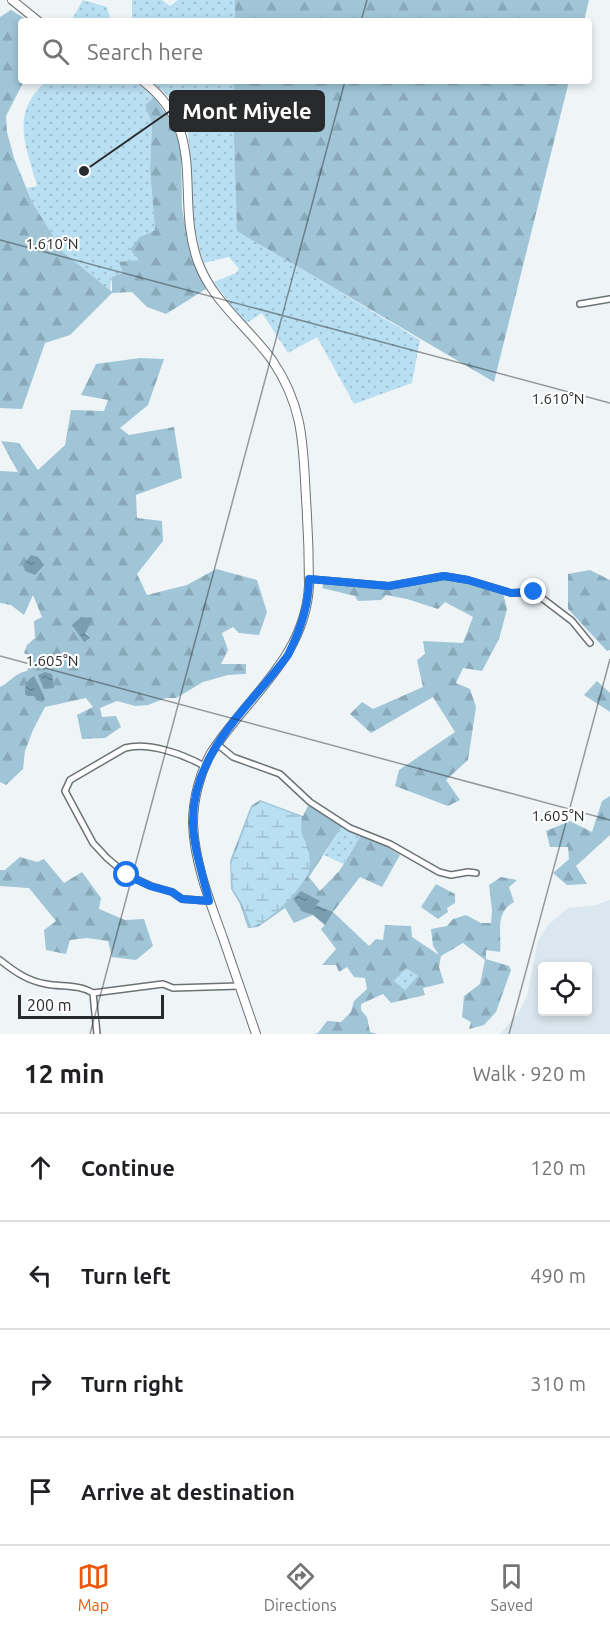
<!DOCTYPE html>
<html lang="en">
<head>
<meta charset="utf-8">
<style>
	body { margin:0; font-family:Ubuntu,sans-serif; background:#f2f2f2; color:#202124 }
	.controls { position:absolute; right:18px; bottom:18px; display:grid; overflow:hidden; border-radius:6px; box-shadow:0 3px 9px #0003 }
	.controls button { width:54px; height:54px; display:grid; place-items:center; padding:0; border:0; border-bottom:2px solid #e0e0e0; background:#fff; color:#202124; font:30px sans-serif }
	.scale { position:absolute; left:18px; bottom:15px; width:146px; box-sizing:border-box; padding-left:6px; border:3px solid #282a2b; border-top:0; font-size:16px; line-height:21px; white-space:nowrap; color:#282a2b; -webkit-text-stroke:4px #fff; paint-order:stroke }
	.stop { position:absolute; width:18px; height:18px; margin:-14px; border:4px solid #1a73e8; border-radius:50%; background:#fff }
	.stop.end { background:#1a73e8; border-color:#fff; box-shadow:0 2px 6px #0008 }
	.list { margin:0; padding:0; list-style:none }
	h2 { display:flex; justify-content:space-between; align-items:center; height:78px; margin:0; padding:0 24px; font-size:26px }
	h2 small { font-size:20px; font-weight:400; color:#757577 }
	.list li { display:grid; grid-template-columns:39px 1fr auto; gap:18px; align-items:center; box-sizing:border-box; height:108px; padding:0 24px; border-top:2px solid #e0e0e0 }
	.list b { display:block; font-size:22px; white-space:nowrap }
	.list em { font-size:20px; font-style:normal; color:#757577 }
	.icon { flex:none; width:33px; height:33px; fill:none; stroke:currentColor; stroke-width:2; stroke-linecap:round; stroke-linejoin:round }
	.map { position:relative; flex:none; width:610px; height:1034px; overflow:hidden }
	.search { position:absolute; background:#fff; box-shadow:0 3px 9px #0003; left:18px; right:18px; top:18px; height:66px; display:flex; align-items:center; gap:15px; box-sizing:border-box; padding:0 21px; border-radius:6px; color:#757577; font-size:22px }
	.sheet { height:510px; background:#fff }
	nav { display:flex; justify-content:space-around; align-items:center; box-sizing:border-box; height:84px; border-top:2px solid #e0e0e0; background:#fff; font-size:16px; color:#757577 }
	nav a { display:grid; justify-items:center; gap:3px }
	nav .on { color:#ea580c }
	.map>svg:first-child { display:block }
</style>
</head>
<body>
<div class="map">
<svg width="610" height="1034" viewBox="0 0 610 1034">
	<defs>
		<pattern id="grass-dots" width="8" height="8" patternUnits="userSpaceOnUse" patternTransform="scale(1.5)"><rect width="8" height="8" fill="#b9dff2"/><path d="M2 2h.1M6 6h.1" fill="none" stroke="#9fc0d0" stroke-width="1.8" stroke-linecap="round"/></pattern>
		<pattern id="forest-firs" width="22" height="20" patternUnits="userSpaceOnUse" patternTransform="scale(1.5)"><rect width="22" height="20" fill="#9fc5d7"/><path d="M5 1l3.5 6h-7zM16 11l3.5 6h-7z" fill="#89a9b9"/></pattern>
		<pattern id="wetland-marsh" width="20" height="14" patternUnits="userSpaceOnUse" patternTransform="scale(1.5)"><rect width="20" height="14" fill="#b9dff2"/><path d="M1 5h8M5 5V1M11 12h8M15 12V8" fill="none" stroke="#9fc0d0"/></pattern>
		<pattern id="water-ripples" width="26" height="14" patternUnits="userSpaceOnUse" patternTransform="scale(1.5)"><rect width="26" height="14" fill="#799eb0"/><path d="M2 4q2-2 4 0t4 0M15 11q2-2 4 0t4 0" fill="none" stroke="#63818f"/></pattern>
	</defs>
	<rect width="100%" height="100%" fill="#eff4f7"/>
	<path fill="#dae7ee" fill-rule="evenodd" d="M610,900V1034H500L519,1012L527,996L538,940L548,925L568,908L596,905ZM542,966H588V1011H542Z"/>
	<g fill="url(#grass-dots)">
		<path d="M83,0L107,7L111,21H71Z"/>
		<path d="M132,0H162L170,6L178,0H235V21H130L132,19Z"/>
		<path d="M47,81H135L154,97L145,105L152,124L150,170L155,230L140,237L139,260L123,274L112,277L110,289L112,293L63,252L32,202L27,188L37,186C26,146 9,112 47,81Z"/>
		<path d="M151,81H234V141L238,231L420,340L412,383L354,404L317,337L288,353L262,313L245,324L214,282L236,273L239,269L229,257L204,263C188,219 194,173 187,127L199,122L189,101L177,108L165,93Z"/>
		<path d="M342,826L361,835L343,864L324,855Z"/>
		<path d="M406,968L419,976L405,990L382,986V975L389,971L394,981Z"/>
	</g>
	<g fill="url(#forest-firs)" fill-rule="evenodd">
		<path d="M235,0H589L584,21H235Z"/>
		<path d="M11,10L29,21H21V81H24L6,116L7,132L14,158L32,202L63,252L112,292V277L123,273L119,262L139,260L130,249L140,237L155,230L150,170L152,124L145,105L154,97L176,128L181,149L182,208L189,247L206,289L166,314L147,307L132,292L112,293L70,335L45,343L22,409L0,408V17Z"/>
		<path d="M234,81H569L494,382L237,231L234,141Z"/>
		<path d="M140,358L164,359L148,405L120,428L129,435L174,427L182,478L136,495L137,518L162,521L163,541L137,574L147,595L187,585L216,569L257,580L267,612L259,635L239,633L233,627L222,633L228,650L221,664H246V674L228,675L203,682L176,698H166L148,705L135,706L117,701L100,708L102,717L116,716L121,727L105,738L82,739L77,715L93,707L86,698L45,707L33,730L25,751L23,769L6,785L0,782V687C10,682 15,673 27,671L33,657L24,653L27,645L35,638L34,621L42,617L33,595L24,615L11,605L0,603V471L18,472L1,441L19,443L38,470L65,445L71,410L104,411L108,400L81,395L96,364Z"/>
		<path d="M590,570L610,580V650L607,651L568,609V574Z"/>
		<path d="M444,579L469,583L503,593L507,609L499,639L482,671L463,668L456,683L470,689L476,707L468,760L446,780L460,800L448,806L395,786L399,770L455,732L433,697L371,733L350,714L362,702L373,709L423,687L417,660L425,654L423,641L463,643L473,617L445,602L438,609L407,599L386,595L381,600L358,601L355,596L322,588L324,583L389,588Z"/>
		<path d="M597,681L610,693V712L584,695Z"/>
		<path d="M610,796V835L576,866L587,884L567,885L553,873L569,859L568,847H550L546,831L570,821L592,832L602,801Z"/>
		<path d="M260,800L303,816L309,804L342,826L309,877L320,891L340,870L361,835L380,842L400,855L382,887L360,877L333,912L369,946L376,939L383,940L385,925L411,926L412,937L439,955L433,946L431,929L447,926L453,919L466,915L481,923H491L492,910L489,885L501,877L517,880L509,887L514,902C494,913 502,932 500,952L486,950V959L509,966L511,970L496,1012L484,1025L469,1029L471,1022L462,1017L464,996L480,984L485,960L463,943L441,956L439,967L444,983L423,988L425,995L391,1003L383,994L361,1004V1010L367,1017L370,1032L377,1034H314L318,1033L327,1021L341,1022L351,1012L354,1001L367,989L365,978L354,977L347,967L339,972L336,965H322L336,949L321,929L325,925L315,904L319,901L303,912L313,915L294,923L285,908L258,927L248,928L240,904L231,889L230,861L251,806ZM406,968L418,976L405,990L394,981Z"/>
		<path d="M20,857L37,862L44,859L64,883L82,872L101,898L99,909L125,920L144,919L153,946L136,960L112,957L108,941L87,938L70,940L66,954L46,950L44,930L56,921L29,888L0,886V870H5Z"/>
		<path d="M436,884L455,894V903L447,908L448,912L438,919L421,907Z"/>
	</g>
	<path fill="url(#wetland-marsh)" d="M261,802L302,817C299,839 305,835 309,853C310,858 310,868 309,872C300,891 270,922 251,927L243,905L233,889L231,864L252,808Z"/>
	<g fill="url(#water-ripples)">
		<path d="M31,555L38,557L44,565L35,575L25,571L23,565Z"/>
		<path d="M81,617L93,618L85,634L90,638L84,642L72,625Z"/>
		<path d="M45,672L52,674L54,688L44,689L38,675Z"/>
		<path d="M34,676L44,696L43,702L37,700L34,696H27L25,694C25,685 26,681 34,676Z"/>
		<path d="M301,891L320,901L316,905L333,912L325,925L313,915L303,912L293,899Z"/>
	</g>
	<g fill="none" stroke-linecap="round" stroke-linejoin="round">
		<g stroke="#6d7274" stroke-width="8">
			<g id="street">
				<path d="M580,304L610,299"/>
				<path d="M309,579L389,586L444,576L468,580L511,593L534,592L572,621L590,643"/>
				<path d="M217,744L233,757L280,774L310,802L350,828L390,844L439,872L451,875L468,872L476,873"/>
				<path d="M204,766C183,754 149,742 125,748L70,780L65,791L93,843L107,858L127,875L151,886L172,892L182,899L209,901"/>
				<path d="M0,960C15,972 28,981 46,984C61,987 79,984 93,993L97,1034"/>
				<path d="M93,993L163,984L173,988L239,986"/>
			</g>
		</g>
		<g stroke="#6d7274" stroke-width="10">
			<g id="secondary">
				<path d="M12,0L38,21"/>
				<path d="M143,81C210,133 174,195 198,262C212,301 248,327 272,360C304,407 303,445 306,499C308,528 309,557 309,586C305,658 247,697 211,753C200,773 193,799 193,823C194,862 210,902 223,938C234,970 245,1002 256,1034"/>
			</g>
		</g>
		<use href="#street" stroke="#fff" stroke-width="5"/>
		<use href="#secondary" stroke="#fff" stroke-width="8"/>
	</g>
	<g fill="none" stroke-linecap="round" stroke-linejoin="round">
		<path stroke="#1a73e8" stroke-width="8" d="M127,875L150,886L172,892L182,899L209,901C203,876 194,850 193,824C191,753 250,707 288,655C300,631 309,606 309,579L389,586L444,576L468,580L511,593L534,592"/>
	</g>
	<path fill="none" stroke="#282a2b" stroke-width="1.5" stroke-opacity="0.45" d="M361,21L367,0M0,240L610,403M0,656L610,820M90,1034L345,81M509,1034L610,659"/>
	<g font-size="15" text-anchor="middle" fill="#282a2b" stroke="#fff" stroke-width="4.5" stroke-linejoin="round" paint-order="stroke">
		<text x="52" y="249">1.610°N</text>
		<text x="558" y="404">1.610°N</text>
		<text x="52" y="666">1.605°N</text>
		<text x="558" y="821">1.605°N</text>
	</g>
	<path fill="none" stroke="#282a2b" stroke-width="2" d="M84 171L170 111"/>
	<circle fill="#282a2b" stroke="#fff" stroke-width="2" cx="84" cy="171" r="6"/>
	<rect fill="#282a2b" stroke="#282a2b" stroke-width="2" x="170" y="91" width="154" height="40" rx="6"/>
	<g font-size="22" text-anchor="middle" font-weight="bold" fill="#fff">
		<text x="247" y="119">Mont Miyele</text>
	</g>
</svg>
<div class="controls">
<button><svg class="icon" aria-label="locate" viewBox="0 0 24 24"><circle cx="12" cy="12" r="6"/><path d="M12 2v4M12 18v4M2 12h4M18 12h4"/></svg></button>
</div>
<div class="scale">200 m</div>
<div class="stop" style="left:127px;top:875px"></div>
<div class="stop end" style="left:534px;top:592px"></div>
<div class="search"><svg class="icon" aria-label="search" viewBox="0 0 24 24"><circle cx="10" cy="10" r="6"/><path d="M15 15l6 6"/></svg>Search here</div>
</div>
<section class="sheet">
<h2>12 min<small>Walk · 920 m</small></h2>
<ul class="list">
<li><svg class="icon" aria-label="ahead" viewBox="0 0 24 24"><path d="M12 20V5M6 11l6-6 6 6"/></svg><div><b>Continue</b></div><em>120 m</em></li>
<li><svg class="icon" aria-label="left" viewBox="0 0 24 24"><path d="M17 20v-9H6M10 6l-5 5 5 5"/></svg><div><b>Turn left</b></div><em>490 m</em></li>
<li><svg class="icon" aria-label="right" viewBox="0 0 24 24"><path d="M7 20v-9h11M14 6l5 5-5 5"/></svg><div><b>Turn right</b></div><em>310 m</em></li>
<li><svg class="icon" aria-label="arrive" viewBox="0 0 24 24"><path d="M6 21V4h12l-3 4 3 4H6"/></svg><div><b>Arrive at destination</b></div></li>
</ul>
</section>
<nav>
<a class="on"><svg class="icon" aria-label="map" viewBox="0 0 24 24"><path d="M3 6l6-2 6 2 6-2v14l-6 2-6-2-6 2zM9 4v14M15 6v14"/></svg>Map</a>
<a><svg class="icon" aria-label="directions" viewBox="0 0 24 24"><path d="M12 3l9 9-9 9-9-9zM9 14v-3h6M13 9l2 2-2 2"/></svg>Directions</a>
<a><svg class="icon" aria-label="saved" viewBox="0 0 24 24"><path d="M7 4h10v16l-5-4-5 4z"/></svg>Saved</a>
</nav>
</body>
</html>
